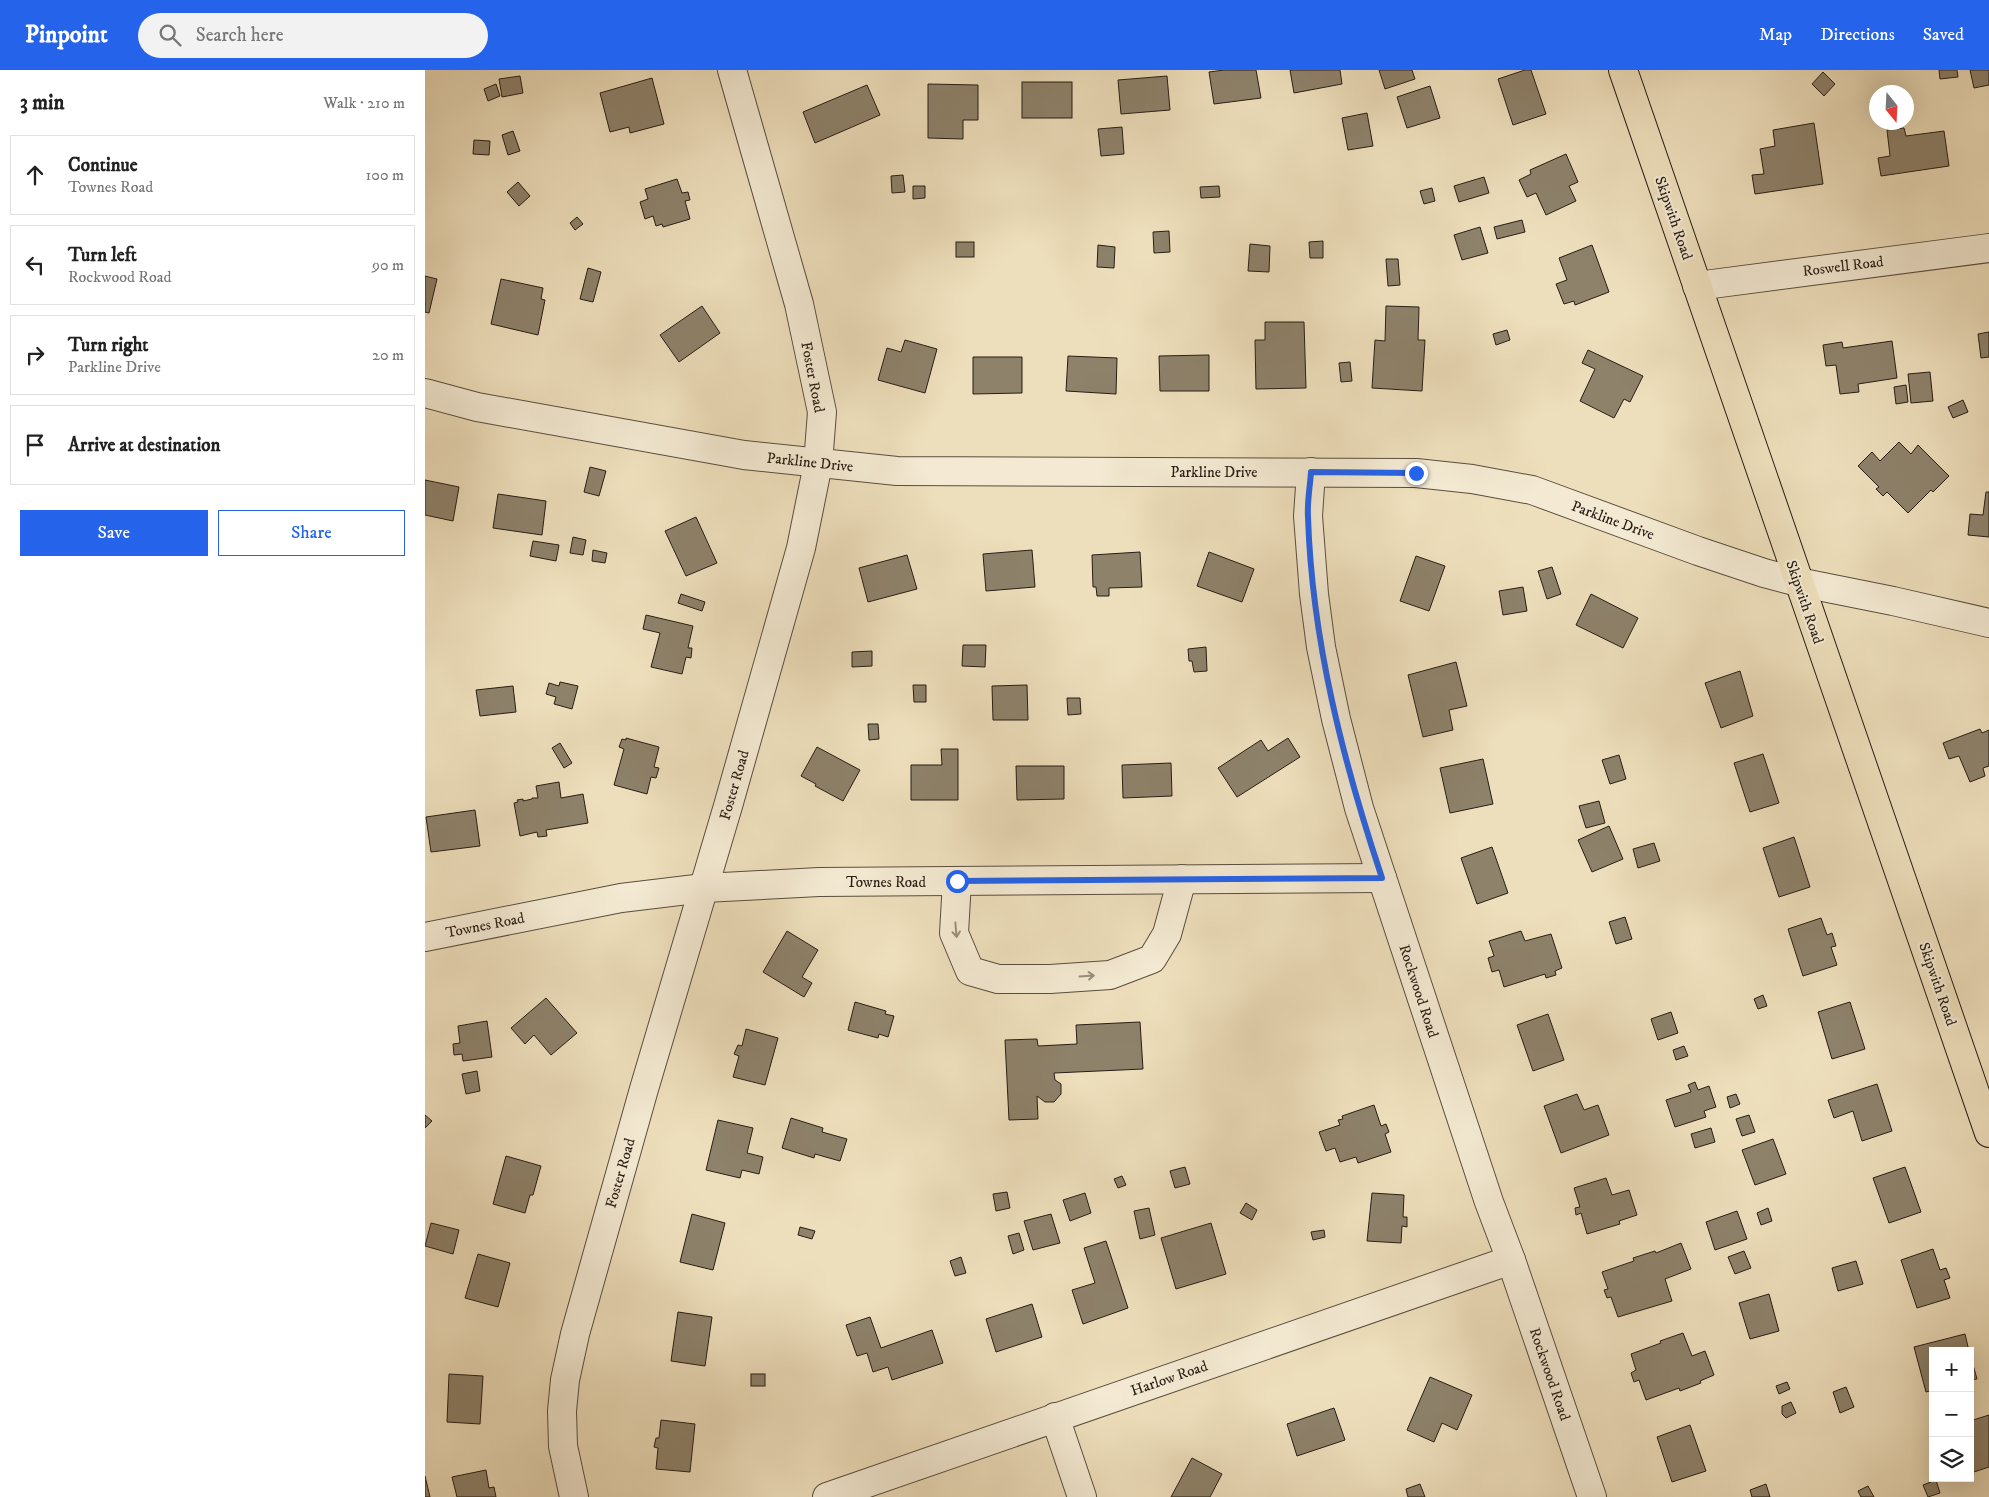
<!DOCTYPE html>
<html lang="en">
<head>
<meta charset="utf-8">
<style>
	body { margin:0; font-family:"IM FELL DW Pica",serif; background:#f2f2f2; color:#222 }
	.controls { position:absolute; right:15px; bottom:15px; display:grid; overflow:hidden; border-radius:0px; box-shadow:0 5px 20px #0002 }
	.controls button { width:45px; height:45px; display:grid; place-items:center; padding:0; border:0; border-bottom:1px solid #e0e0e0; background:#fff; color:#222; font:25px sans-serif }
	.compass { position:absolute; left:1444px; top:15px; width:45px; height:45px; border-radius:50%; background:#fff; box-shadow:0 5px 20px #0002; rotate:162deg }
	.stop { position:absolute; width:15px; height:15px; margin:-11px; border:4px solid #2563eb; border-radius:50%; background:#fff }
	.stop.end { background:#2563eb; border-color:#fff; box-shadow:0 1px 5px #0008 }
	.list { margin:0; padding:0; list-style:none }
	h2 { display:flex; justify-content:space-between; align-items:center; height:65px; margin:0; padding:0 20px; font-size:21px }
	h2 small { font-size:16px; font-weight:400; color:#767676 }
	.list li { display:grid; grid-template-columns:32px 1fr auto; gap:15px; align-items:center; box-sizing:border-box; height:80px; margin:0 10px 10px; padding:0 10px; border:1px solid #e0e0e0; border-radius:0px }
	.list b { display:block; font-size:19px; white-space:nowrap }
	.list p { margin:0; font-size:16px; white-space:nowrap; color:#767676 }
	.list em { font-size:16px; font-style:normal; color:#767676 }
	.actions { display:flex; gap:10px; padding:15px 20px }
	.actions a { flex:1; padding:11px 0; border:1px solid #2563eb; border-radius:0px; text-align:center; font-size:18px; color:#2563eb }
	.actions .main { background:#2563eb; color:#fff }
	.icon { flex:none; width:28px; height:28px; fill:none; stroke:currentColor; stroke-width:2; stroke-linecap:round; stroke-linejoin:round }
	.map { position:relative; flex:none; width:1564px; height:1427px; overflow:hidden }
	header { display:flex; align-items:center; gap:30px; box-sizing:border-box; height:70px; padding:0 25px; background:#2563eb; color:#fff }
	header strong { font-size:24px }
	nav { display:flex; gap:28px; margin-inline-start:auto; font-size:18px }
	.search { width:350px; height:45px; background:#f2f2f2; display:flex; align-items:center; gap:12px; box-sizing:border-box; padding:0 18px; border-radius:28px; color:#767676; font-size:19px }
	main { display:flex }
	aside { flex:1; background:#fff }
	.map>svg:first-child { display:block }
</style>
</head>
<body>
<header>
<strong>Pinpoint</strong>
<div class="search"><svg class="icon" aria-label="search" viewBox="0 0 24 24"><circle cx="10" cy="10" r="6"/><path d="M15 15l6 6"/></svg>Search here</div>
<nav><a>Map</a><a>Directions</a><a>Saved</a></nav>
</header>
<main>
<aside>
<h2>3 min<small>Walk · 210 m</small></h2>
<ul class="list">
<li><svg class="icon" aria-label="ahead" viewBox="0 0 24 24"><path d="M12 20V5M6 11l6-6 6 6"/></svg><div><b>Continue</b><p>Townes Road</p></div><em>100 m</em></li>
<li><svg class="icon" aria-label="left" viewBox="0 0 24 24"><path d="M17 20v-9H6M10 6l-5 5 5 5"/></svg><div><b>Turn left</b><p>Rockwood Road</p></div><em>90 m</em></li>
<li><svg class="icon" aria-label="right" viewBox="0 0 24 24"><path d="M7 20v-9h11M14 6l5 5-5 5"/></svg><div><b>Turn right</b><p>Parkline Drive</p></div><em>20 m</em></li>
<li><svg class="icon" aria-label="arrive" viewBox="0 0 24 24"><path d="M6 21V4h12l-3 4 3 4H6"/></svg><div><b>Arrive at destination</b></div></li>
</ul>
<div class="actions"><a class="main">Save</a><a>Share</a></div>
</aside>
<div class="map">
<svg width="1564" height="1427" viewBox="0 0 1564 1427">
	<rect width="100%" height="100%" fill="#eedfbc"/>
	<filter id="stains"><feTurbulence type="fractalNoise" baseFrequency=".004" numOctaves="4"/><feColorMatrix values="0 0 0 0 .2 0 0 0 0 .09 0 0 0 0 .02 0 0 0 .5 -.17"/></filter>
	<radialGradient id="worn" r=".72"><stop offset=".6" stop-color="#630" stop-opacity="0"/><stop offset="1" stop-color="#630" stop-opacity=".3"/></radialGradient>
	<g fill="#8e826b" stroke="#271d14">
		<path d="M799,0H831L836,28L789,34L784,2Z"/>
		<path d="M865,0H915L917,14L869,23Z"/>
		<path d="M954,0H987L990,9L960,19Z"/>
		<path d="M1100,0H1106L1121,44L1088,55L1073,9Z"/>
		<path d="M1514,0H1532L1533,7L1515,9Z"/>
		<path d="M1545,0H1564V15L1549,18Z"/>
		<path d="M1398,2L1410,14L1399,26L1387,14Z"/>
		<path d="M95,6L98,23L77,27L74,9Z"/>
		<path d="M742,6L745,40L696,44L693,10Z"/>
		<path d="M227,8L239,54L205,63L204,57L185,62L175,23Z"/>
		<rect x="597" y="12" width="50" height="36"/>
		<path d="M71,14L75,26L63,31L59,19Z"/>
		<path d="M503,14L553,15V50H538V69L503,68Z"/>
		<path d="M442,15L455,45L390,73L378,42Z"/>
		<path d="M1005,16L1015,48L982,58L972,27Z"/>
		<path d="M942,43L948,76L923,80L917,48Z"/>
		<path d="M1389,53L1398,114L1330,124L1327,105L1339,104L1335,79L1350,76L1348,60Z"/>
		<path d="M697,57L699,84L676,86L673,59Z"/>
		<path d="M1479,58L1481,66L1519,61L1524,96L1456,106L1453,88L1465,86L1462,60Z"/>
		<path d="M88,61L95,81L83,85L77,65Z"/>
		<path d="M49,70L65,71L64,85L48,84Z"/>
		<path d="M1141,84L1153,112L1144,116L1151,131L1121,145L1111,123L1102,127L1094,110L1106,104L1105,100Z"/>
		<path d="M478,105L480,122L467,123L466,106Z"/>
		<path d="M1059,107L1064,123L1034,132L1029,116Z"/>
		<path d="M252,109L257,123L263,122L265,130L260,131L265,149L238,157L237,154L231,156L228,146L220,149L215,132L223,129L220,119Z"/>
		<path d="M93,112L105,126L94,136L82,122Z"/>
		<path d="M488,116H500V128L488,129Z"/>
		<path d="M794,116L795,127L776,128L775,117Z"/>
		<path d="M1007,118L1010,131L999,134L995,121Z"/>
		<path d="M152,147L158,154L150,160L145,153Z"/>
		<path d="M1097,150L1100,162L1072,169L1069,157Z"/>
		<path d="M1055,157L1063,183L1037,190L1029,165Z"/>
		<path d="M744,161L745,182L729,183L728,162Z"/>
		<path d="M898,171V188H885L884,172Z"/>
		<rect x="531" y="172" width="18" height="15"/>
		<path d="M825,174L845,176L844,202L823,201Z"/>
		<path d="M673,175L690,177L689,198L672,197Z"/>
		<path d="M1167,175L1184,222L1150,235L1149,231L1139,234L1131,214L1142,210L1134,188Z"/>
		<path d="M961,189H973L975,215L963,216Z"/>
		<path d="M163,198L176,202L168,232L155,229Z"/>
		<path d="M0,206L12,209L4,243L0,242Z"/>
		<path d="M76,209L118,218L116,229L120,230L113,265L66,254Z"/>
		<path d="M277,236L295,263L254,292L235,265Z"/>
		<path d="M961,236L994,237L993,270H1000L997,321L947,318L950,270L960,271Z"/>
		<path d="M840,252H879L881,318L831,319L830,270H840Z"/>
		<path d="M1082,260L1085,270L1071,275L1068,264Z"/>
		<path d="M1564,262V287L1556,288L1553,264Z"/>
		<path d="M480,270L512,279L500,323L453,310L462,278L476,282Z"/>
		<path d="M1467,271L1472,308L1433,314L1434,322L1415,324L1411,295L1401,296L1398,275L1417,272L1418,278Z"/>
		<path d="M1163,280L1218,306L1205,332L1199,329L1189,348L1155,331L1170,299L1157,293Z"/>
		<path d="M784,285V321H735L734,286Z"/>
		<path d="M643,286L692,288L691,324L641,321Z"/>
		<path d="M548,287H597V323L548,324Z"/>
		<path d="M925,292L927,311L916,312L914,293Z"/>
		<path d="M1505,302L1508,331L1486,333L1483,304Z"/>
		<path d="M1481,315L1483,332L1471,334L1469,317Z"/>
		<path d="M1538,330L1543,342L1528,348L1523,337Z"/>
		<path d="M1474,372L1486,384L1493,375L1524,406L1508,422L1506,420L1483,443L1462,422L1458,426L1451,419L1454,417L1433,396L1447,382L1455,391Z"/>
		<path d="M165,397L181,401L174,426L159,422Z"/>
		<path d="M0,410L34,417L28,451L0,445Z"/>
		<path d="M1561,422H1564V467L1543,465L1545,444L1558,445Z"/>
		<path d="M73,424L121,431L117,465L68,458Z"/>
		<path d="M271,447L292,493L261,506L240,461Z"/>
		<path d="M148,467L161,470L158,485L145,483Z"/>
		<path d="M108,471L134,475L131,491L105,486Z"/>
		<path d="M168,480L182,483L180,493L167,491Z"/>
		<path d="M607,480L610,517L561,521L558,484Z"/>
		<path d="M715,482L717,517L684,518V526H672L671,517H668L667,485Z"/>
		<path d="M784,482L829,499L817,532L772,516Z"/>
		<path d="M482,485L492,519L443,532L434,498Z"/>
		<path d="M991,486L1020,496L1004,541L975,531Z"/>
		<path d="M1127,497L1136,524L1122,529L1113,501Z"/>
		<path d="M1098,517L1102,541L1078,545L1074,521Z"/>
		<path d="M256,524L280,532L277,541L253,533Z"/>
		<path d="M1166,524L1213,548L1198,578L1151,555Z"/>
		<path d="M221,545L268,556L263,578H267L266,588L261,587L257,604L226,597L235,563L218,559Z"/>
		<path d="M538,575H561L560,597L537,596Z"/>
		<path d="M781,577L782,601L769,602L767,591H764L763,579Z"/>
		<path d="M447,581V596L427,597V582Z"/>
		<path d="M1031,592L1042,636L1024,640L1028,660L998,667L983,605Z"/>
		<path d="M1315,601L1328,646L1296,658L1280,613Z"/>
		<path d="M135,612L153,616L147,639L129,634L131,627L121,624L124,613L134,616Z"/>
		<path d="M488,615H501V632H489Z"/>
		<path d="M602,615L603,650H568L567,616Z"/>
		<path d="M88,616L91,642L55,646L51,620Z"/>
		<path d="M642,628H655L656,644L643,645Z"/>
		<path d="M443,654H453L454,669L444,670Z"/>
		<path d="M1555,659L1557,663L1564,660V696L1558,698L1560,706L1545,712L1534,686L1524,689L1518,673Z"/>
		<path d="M201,668L234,677L229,697L234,698L231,708L226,707L222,724L189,715L199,679L194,677L197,669L201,670Z"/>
		<path d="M863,668L875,687L812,727L793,698L836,670L843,681Z"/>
		<path d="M135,673L147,693L139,698L127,678Z"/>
		<path d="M392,677L435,700L418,731L390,716L391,714L376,706Z"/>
		<path d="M516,679H533V730H486V695H517Z"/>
		<path d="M1338,684L1354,733L1325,742L1309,693Z"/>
		<path d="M1194,685L1201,709L1185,714L1177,690Z"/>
		<path d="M1058,689L1068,734L1025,743L1015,698Z"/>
		<path d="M746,693L747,726L698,728L697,695Z"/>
		<path d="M591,696H639V729L592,730Z"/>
		<path d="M134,712L136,728L158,724L163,753L121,760L122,766L113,767L112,762L95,766L89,733L93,732L92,730L98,729V731L107,729V728H113L111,716Z"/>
		<path d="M1174,731L1180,753L1161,758L1154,736Z"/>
		<path d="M50,740L55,776L6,782L1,747Z"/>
		<path d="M1184,756L1198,789L1167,802L1153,770Z"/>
		<path d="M1369,767L1385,817L1354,827L1338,778Z"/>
		<path d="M1229,773L1235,791L1213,798L1208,779Z"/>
		<path d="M1067,777L1083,823L1052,834L1036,788Z"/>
		<path d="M1200,847L1207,869L1191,874L1184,852Z"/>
		<path d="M1396,848L1402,865L1407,863L1411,876L1406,877L1412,895L1378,906L1363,859Z"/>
		<path d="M362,861L393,880L377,907L387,913L379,927L338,902Z"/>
		<path d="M1096,861L1100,871L1126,864L1137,898L1130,901L1131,905L1121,908L1120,904L1079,917L1074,900L1067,902L1063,888L1069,886L1064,871Z"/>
		<path d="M1338,925L1342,936L1333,939L1329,929Z"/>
		<path d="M121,928L152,963L126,985L109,965L100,974L86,958Z"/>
		<path d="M430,932L461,941L460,944L469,946L463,967L454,964L453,968L423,960Z"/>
		<path d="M1425,932L1440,979L1407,989L1393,942Z"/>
		<path d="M1246,942L1253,963L1233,970L1226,949Z"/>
		<path d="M1123,944L1139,990L1108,1001L1092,955Z"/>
		<path d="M62,951L67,987L38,991L37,984L29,985L28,974L35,973L33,956Z"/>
		<path d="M715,952L718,999L629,1003L630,1010L636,1014V1024L629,1032H620L612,1026L613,1049L584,1050L580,970L612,969L613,976L652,974L651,955Z"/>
		<path d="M321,959L353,968L340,1015L308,1007L314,986L309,984L313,975L317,976Z"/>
		<path d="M1259,976L1263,986L1251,990L1248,980Z"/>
		<path d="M52,1001L55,1021L41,1024L37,1004Z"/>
		<path d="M1270,1012L1273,1020L1284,1016L1291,1037L1279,1041L1281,1047L1250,1057L1241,1030L1266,1022L1263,1015Z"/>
		<path d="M1452,1014L1467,1061L1437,1071L1428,1041L1409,1048L1403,1030Z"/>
		<path d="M1152,1024L1159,1040L1173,1035L1184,1065L1136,1083L1119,1036Z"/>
		<path d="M1311,1024L1315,1034L1305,1038L1302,1027Z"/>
		<path d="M949,1035L956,1056L961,1054L964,1062L960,1064L966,1082L933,1093L931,1087L915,1092L910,1078L901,1081L894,1062L915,1055L913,1050L918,1049L917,1046Z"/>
		<path d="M0,1045L7,1051L0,1058Z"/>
		<path d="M1324,1045L1330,1062L1317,1066L1311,1049Z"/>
		<path d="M366,1048L398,1058L397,1062L422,1069L415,1091L390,1084L389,1088L357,1078Z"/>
		<path d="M293,1050L328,1058L322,1083L338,1087L334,1104L317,1100L315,1108L281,1100Z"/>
		<path d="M1286,1058L1290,1072L1270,1078L1266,1064Z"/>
		<path d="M1348,1069L1361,1104L1330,1115L1317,1080Z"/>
		<path d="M81,1086L116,1096L108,1125H105L100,1143L68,1134Z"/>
		<path d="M760,1097L765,1114L750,1118L745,1101Z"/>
		<path d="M1480,1097L1496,1142L1464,1153L1448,1108Z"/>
		<path d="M697,1106L701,1115L693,1118L689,1109Z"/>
		<path d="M1181,1108L1187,1125L1204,1120L1212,1145L1194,1151L1195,1154L1162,1164L1156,1143L1151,1145L1150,1138L1155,1137L1149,1118Z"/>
		<path d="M582,1122L585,1138L571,1141L568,1124Z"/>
		<path d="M660,1123L666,1143L645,1151L638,1130Z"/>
		<path d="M947,1123L979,1125L978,1147H982V1157L977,1156L976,1173L942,1171Z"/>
		<path d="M821,1133L832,1140L827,1150L815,1143Z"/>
		<path d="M724,1138L730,1165L715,1169L709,1141Z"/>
		<path d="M1343,1138L1347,1151L1336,1155L1332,1143Z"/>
		<path d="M1312,1141L1322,1169L1290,1180L1281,1152Z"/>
		<path d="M267,1144L300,1153L288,1200L255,1192Z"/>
		<path d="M626,1144L635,1173L608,1180L599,1151Z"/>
		<path d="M6,1153L34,1160L28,1184L0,1176Z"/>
		<path d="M786,1153L801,1204L751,1219L736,1168Z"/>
		<path d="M375,1157L390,1161L387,1169L373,1165Z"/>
		<path d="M899,1160L900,1167L888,1170L886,1162Z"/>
		<path d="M594,1163L599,1180L588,1184L583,1166Z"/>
		<path d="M681,1171L703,1238L658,1254L647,1220L670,1213L659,1178Z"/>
		<path d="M1256,1173L1266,1199L1240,1209L1247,1231L1193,1247L1186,1227L1182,1228L1179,1220L1183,1219L1177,1202L1209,1191L1208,1188L1230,1181L1231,1183Z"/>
		<path d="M1508,1179L1515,1200L1521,1198L1525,1208L1519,1210L1525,1228L1492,1238L1476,1190Z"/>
		<path d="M1319,1181L1326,1198L1310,1204L1303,1187Z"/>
		<path d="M53,1184L85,1193L73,1237L40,1228Z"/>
		<path d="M536,1187L541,1203L530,1206L525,1191Z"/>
		<path d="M1431,1191L1438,1214L1413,1221L1407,1198Z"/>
		<path d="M1344,1224L1354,1261L1325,1269L1314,1233Z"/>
		<path d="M607,1234L617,1267L571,1282L561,1249Z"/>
		<path d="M253,1242L287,1247L280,1296L246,1291Z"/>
		<path d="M445,1247L456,1278L507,1260L518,1293L467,1310L463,1297L448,1302L442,1283L432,1286L421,1255Z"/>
		<path d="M1258,1263L1267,1286L1280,1281L1289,1305L1275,1311L1276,1313L1255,1321L1254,1318L1221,1330L1214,1310L1209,1312L1206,1303L1211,1300L1206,1284L1236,1273L1235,1271Z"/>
		<path d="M1540,1264L1544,1281H1508V1320L1501,1322L1489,1277Z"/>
		<path d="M1545,1284L1552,1309L1545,1310Z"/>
		<path d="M24,1304L58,1306L55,1354L22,1352Z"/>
		<rect x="326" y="1304" width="14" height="12"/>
		<path d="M1005,1307L1047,1325L1032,1360L1017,1353L1009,1372L982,1360Z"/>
		<path d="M1362,1312L1365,1319L1354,1324L1351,1316Z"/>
		<path d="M1421,1317L1429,1337L1415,1343L1408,1322Z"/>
		<path d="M1366,1332L1371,1343L1361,1348L1357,1344V1336Z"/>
		<path d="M909,1338L920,1370L872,1386L862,1354Z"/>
		<path d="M1564,1345V1397L1549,1402L1545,1391V1351Z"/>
		<path d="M236,1350L270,1354L265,1402L231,1399L233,1378L229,1377L231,1368H234Z"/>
		<path d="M1265,1355L1281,1401L1247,1412L1232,1367Z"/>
		<path d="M767,1388L797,1404L785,1427H746Z"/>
		<path d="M61,1400L64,1418L69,1417L71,1427H32L27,1407Z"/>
		<path d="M0,1406L5,1427H0Z"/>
		<path d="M1511,1410L1515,1423L1503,1427L1498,1415Z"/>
		<path d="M995,1414L1000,1427H983L981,1419Z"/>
		<path d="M1341,1414L1345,1427H1327L1325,1420Z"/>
		<path d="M1443,1416L1449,1427H1436L1433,1421Z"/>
	</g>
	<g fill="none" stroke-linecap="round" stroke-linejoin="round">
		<g stroke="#594e3e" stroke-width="30">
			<g id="minor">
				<path d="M1272,216L1564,178"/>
				<path d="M0,323L52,337L319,385L472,401L991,403L1047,409L1107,420L1273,481L1339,503L1373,512L1468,531L1564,553"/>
				<path d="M886,402L883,446L889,524L896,577L911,649L934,738L1064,1132L1086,1190L1167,1427"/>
				<path d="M532,811L529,863L545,901L573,909H625L685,905L727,889L742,864L757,809"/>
				<path d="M0,867L196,828L279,818L394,812L957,808"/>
				<path d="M630,1347L657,1427"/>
				<path d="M149,1427L138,1376L137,1341L140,1310L150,1264L219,1019L303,736L376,478L393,394L397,342L374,234L307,0"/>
				<path d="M402,1427L1086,1190"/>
			</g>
		</g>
		<g stroke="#271d14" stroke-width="30">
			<path id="major" d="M1198,0L1564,1063"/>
		</g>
		<use href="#minor" stroke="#f4ead3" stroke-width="28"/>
		<use href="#major" stroke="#eedfbc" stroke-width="28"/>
	</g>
	<defs><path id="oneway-shaft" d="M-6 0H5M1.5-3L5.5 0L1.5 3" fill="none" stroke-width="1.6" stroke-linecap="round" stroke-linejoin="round" transform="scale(1.25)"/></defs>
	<g stroke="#988e7d">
		<use href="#oneway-shaft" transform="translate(531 860) rotate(85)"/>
		<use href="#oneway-shaft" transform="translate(662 906) rotate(-4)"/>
	</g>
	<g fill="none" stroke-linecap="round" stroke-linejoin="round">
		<path stroke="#2563eb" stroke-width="6" d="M532,811L957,808C918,691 887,571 883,447C882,432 885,417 886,402L991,403"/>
	</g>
	<g text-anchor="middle" stroke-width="4.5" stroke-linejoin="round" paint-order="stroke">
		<g font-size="15" fill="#271d14" stroke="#f4ead3">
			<text transform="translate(1249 148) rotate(71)" y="5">Skipwith Road</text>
			<text transform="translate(1418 196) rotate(-7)" y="5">Roswell Road</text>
			<text transform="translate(388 307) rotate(79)" y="5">Foster Road</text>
			<text transform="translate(385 392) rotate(6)" y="5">Parkline Drive</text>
			<text x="789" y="407">Parkline Drive</text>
			<text transform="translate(1188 450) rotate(20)" y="5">Parkline Drive</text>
			<text transform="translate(1380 532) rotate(71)" y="5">Skipwith Road</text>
			<text transform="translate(309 715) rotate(-74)" y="5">Foster Road</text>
			<text x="461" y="817">Townes Road</text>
			<text transform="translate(60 855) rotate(-11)" y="5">Townes Road</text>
			<text transform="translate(1513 914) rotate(71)" y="5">Skipwith Road</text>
			<text transform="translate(994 921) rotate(72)" y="5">Rockwood Road</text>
			<text transform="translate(195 1103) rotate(-74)" y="5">Foster Road</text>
			<text transform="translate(1125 1304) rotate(71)" y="5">Rockwood Road</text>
			<text transform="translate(744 1308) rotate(-19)" y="5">Harlow Road</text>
		</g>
	</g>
	<rect width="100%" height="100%" filter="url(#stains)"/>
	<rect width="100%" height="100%" fill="url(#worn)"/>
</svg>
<div class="controls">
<button>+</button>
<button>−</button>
<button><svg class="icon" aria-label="layers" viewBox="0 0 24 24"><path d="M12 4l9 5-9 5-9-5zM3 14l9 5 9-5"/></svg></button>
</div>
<svg class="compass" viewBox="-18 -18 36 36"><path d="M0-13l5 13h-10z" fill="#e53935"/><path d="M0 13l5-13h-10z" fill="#767676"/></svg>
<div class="stop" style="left:532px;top:811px"></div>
<div class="stop end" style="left:991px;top:403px"></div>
</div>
</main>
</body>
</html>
